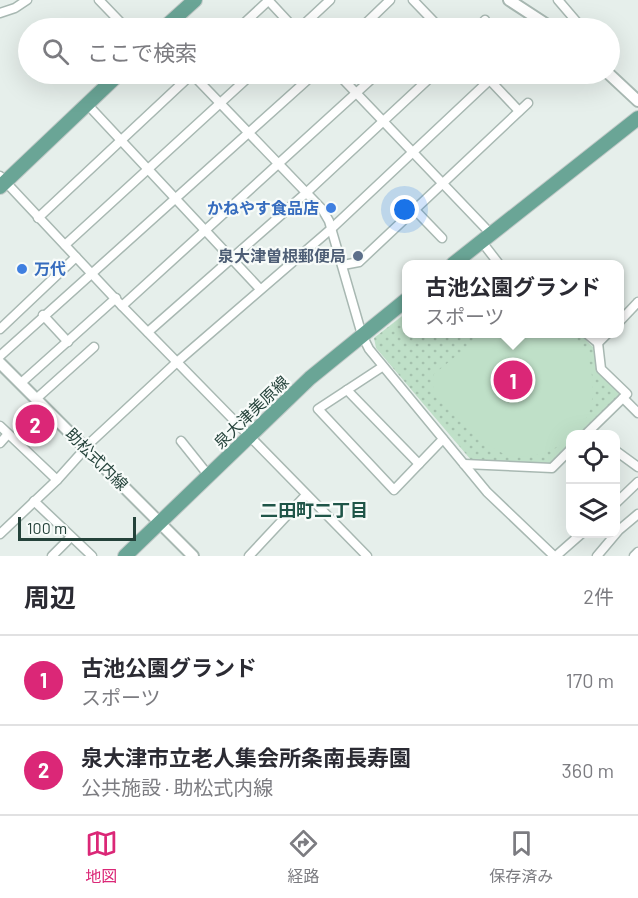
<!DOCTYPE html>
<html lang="ja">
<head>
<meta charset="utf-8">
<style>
	body { margin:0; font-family:Barlow,"Noto Sans JP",sans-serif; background:#f7f7f7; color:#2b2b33 }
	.controls { position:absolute; right:18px; bottom:18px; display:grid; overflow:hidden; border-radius:12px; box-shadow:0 6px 24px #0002 }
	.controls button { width:54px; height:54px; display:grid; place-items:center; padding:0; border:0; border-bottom:2px solid #e1e1e2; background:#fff; color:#2b2b33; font:30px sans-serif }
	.scale { position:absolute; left:18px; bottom:15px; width:118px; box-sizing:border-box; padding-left:6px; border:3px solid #24423a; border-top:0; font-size:16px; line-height:21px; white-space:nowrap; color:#24423a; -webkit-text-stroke:4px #f7fbf9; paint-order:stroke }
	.you { position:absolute; left:405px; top:210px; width:21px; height:21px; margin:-15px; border:4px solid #fff; border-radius:50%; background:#1a73e8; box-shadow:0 0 0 9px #1a73e833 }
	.badge { display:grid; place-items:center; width:39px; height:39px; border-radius:50%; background:#db2777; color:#fff; font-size:20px; font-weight:700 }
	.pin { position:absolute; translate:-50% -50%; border:3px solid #fff; box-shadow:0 2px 6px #0006 }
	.popup { position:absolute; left:402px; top:260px; width:222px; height:78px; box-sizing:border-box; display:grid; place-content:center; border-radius:12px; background:#fff; filter:drop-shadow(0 2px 4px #0005); font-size:20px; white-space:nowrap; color:#7c7c81 }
	.popup b { font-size:22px; color:#2b2b33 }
	.popup::after { content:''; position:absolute; left:50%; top:100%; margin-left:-12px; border:12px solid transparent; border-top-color:#fff }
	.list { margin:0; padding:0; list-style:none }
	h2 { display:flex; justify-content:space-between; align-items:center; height:78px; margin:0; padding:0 24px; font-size:26px }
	h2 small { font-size:20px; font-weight:400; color:#7c7c81 }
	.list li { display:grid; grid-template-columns:39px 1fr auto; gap:18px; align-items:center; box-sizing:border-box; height:90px; padding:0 24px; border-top:2px solid #e1e1e2 }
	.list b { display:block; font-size:22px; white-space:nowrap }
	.list p { margin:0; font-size:20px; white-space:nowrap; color:#7c7c81 }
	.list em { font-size:20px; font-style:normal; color:#7c7c81 }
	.icon { flex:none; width:33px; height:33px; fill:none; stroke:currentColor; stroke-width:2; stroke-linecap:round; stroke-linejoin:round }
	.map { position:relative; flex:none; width:638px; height:556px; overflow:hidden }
	.search { position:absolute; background:#fff; box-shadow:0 6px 24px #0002; left:18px; right:18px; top:18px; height:66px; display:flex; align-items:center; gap:15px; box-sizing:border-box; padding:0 21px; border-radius:33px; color:#7c7c81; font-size:22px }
	.sheet { height:258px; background:#fff }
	nav { display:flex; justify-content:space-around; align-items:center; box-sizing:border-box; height:84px; border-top:2px solid #e1e1e2; background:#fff; font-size:16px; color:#7c7c81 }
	nav a { display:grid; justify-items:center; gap:3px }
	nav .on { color:#db2777 }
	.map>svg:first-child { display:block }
</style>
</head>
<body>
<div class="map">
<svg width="638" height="556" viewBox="0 0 638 556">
	<defs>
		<pattern id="grass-dots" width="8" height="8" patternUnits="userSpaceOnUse" patternTransform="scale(1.5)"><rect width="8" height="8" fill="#bfe0c8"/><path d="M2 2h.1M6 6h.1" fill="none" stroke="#a4c1ad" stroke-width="1.8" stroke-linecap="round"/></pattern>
	</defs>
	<rect width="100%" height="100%" fill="#e6efeb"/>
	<path fill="url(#grass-dots)" d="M406,313V334H580L595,349L598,369L621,396L581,434H570V444L552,463L471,460L376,348L374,338Z"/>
	<path fill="#bfe0c8" d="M483,334H567C572,338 580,343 584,349C594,367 596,399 587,417C573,445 529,467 500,452C483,444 449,408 433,394L434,374Z"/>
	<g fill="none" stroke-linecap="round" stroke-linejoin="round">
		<g stroke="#a8b8b2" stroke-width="11">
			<g id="minor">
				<path d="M99,0L126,28"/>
				<path d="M268,0L294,28"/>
				<path d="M413,0L440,28"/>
				<path d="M558,0L582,28"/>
				<path d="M0,13L15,8L27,0"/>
				<path d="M239,28L269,0"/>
				<path d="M300,28L330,0"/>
				<path d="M361,28L390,0"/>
				<path d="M422,28L431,20"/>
				<path d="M478,28L485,20"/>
				<path d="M192,74L322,209L329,221L362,335L369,349L487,492L554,556"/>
				<path d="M338,74L491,234"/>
				<path d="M484,74L519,111"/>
				<path d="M87,104L260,289"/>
				<path d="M0,176L122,306L367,556"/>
				<path d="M415,210L442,238"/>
				<path d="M38,218L192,74"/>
				<path d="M482,242L499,264"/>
				<path d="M65,245L252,74"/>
				<path d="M343,265L359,262L528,103"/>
				<path d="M122,306L377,74"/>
				<path d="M43,315L68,342"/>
				<path d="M620,321L638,302"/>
				<path d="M0,329L76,257"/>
				<path d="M148,332L306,193L434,74"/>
				<path d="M587,334L598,343L607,334"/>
				<path d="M0,356L314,74"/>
				<path d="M382,367L318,409L394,490L443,439"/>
				<path d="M21,383L116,298"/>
				<path d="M347,390L419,464"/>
				<path d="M623,398L638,413"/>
				<path d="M36,399L94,347"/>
				<path d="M0,426L57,480"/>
				<path d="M586,434L627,394L601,369L598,343"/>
				<path d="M181,441L209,476"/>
				<path d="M0,443L8,434"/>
				<path d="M616,451L638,467"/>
				<path d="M464,464L552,468L570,450"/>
				<path d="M34,501L92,556"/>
				<path d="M616,503L638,482"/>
				<path d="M0,534L57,480L92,441L177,362L331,229L496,74"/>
				<path d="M52,556L71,537"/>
				<path d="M249,556L306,495"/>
				<path d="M556,556L581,534"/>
				<path d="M597,556L619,530L638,514"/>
				<path d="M634,556L638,552"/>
			</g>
		</g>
		<g stroke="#a8b8b2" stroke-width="14">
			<g id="tertiary">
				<path d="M509,0L552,28"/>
				<path d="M609,74L638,101"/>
				<path d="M0,363L193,556"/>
			</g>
		</g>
		<g stroke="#c2cac8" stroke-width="16">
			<g id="primary">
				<path d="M164,28L195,0"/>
				<path d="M0,187L119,74"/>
				<path d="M453,264L638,118"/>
				<path d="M125,556L310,378L406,300"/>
			</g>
		</g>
		<use href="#minor" stroke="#fff" stroke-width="8"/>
		<use href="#tertiary" stroke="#fff" stroke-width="10"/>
		<use href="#primary" stroke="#6aa596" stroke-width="14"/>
	</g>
	<g fill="#3f7fe0" stroke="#f7fbf9" stroke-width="2">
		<circle cx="331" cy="208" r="6"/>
		<circle cx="22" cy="269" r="6"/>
	</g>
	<circle fill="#5c6f8a" stroke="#f7fbf9" stroke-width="2" cx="358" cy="256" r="6"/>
	<g text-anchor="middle" stroke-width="4.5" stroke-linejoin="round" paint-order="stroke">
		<g font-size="16" font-weight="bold" fill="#366cbe" stroke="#f7fbf9" text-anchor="end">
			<text x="319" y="214">かねやす食品店</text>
			<text x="34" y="275" text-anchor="start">万代</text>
		</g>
		<g font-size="16" font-weight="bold" fill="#4e5e75" stroke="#f7fbf9" text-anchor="end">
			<text x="346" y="262">泉大津曽根郵便局</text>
		</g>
		<g font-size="16" fill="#24423a" stroke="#f7fbf9">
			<text transform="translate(251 412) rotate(-44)" y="6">泉大津美原線</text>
			<text transform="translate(97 459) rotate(45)" y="6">助松式内線</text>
		</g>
		<g font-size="18" font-weight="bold" fill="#1f5548" stroke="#f7fbf9">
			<text x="314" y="517">二田町二丁目</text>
		</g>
	</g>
</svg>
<div class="controls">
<button><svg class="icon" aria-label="locate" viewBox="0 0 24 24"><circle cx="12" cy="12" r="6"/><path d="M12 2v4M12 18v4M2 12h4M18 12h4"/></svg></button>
<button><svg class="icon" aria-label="layers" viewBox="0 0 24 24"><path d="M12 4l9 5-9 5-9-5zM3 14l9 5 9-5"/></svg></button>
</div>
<div class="scale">100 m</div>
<div class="you"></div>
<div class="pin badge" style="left:513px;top:380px">1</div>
<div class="popup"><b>古池公園グランド</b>スポーツ</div>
<div class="pin badge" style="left:35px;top:424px">2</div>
<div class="search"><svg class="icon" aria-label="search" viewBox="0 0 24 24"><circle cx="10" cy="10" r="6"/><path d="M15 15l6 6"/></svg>ここで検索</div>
</div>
<section class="sheet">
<h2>周辺<small>2件</small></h2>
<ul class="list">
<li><span class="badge">1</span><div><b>古池公園グランド</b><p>スポーツ</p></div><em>170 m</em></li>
<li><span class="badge">2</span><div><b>泉大津市立老人集会所条南長寿園</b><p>公共施設 · 助松式内線</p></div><em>360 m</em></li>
</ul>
</section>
<nav>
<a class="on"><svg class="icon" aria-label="map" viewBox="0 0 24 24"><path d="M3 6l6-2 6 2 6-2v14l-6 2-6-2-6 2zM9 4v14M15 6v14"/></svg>地図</a>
<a><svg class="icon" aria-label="directions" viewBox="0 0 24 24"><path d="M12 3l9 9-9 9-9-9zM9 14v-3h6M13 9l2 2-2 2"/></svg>経路</a>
<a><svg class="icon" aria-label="saved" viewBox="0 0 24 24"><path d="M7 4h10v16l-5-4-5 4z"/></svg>保存済み</a>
</nav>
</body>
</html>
